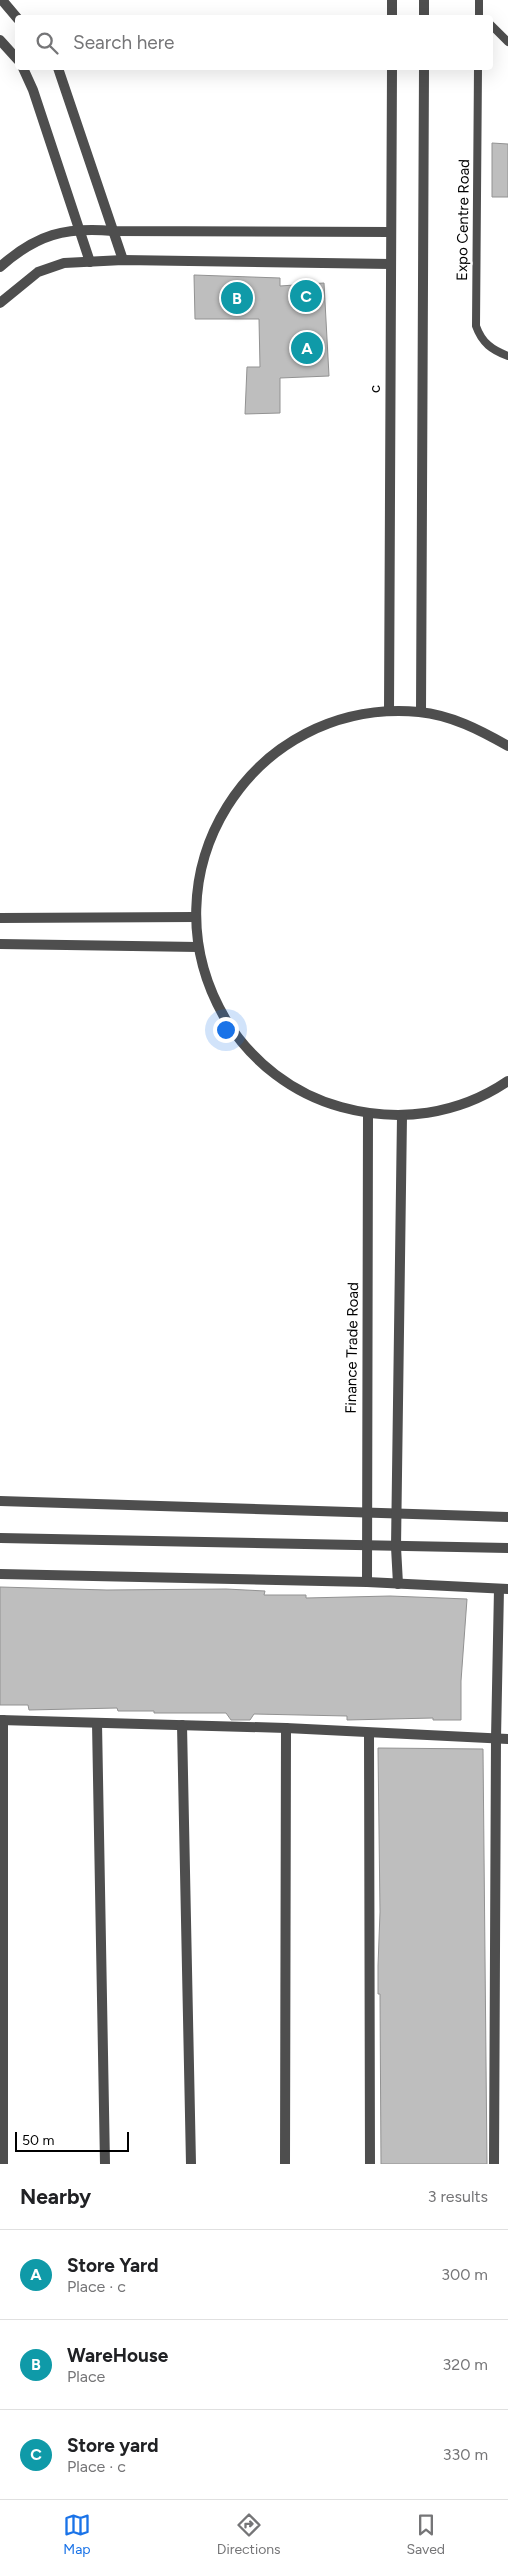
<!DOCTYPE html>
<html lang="en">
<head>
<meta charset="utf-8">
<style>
	body { margin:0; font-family:Figtree,sans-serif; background:#f6f6f6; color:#202124 }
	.scale { position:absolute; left:15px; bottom:12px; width:114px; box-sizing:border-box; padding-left:5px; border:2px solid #000; border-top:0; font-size:14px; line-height:18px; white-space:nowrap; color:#000; -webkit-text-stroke:4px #fff; paint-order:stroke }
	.you { position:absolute; left:225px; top:1029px; width:18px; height:18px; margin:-12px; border:4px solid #fff; border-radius:50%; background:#1a73e8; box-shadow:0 0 0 8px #1a73e833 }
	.badge { display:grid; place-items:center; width:32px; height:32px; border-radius:50%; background:#1a73e8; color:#fff; font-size:16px; font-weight:700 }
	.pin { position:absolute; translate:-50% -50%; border:2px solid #fff; box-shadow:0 1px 5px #0006 }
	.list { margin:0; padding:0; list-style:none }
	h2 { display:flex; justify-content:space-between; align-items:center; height:65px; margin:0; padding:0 20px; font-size:21px }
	h2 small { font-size:16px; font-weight:400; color:#757577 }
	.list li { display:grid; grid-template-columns:32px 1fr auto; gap:15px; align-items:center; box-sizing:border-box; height:90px; padding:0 20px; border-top:1px solid #e0e0e0 }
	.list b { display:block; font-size:19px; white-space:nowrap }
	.list p { margin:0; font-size:16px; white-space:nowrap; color:#757577 }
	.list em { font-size:16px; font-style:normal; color:#757577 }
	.icon { flex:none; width:28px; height:28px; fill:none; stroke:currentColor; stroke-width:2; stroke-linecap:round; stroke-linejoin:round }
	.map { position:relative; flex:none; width:508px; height:2164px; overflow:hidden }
	.search { position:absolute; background:#fff; box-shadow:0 5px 20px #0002; left:15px; right:15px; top:15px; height:55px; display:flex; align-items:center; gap:12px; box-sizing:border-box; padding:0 18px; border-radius:5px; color:#757577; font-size:19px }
	.sheet { height:335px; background:#fff }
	nav { display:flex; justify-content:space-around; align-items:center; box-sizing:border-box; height:70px; border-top:1px solid #e0e0e0; background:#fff; font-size:14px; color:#757577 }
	nav a { display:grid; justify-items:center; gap:2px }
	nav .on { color:#1a73e8 }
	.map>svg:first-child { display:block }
</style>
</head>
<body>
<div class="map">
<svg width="508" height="2164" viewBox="0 0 508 2164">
	<rect width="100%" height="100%" fill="#fff"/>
	<g fill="#bebebe" stroke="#929292">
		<path d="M492,143L508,144V197H492Z"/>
		<path d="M194,275L280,278V286L324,283L329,376L280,378V413L245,414L247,367H260L259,319H195Z"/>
		<path d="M0,1587L107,1590L226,1589L265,1591L264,1595H306V1598L390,1596L467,1599L461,1681V1720H433V1718L347,1720V1716L254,1714L250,1720H231L226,1713H154V1711H118L117,1708L29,1710L28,1705H0Z"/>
		<path d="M378,1748L483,1749L487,2164H381L380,1994H378V1966L380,1912Z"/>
	</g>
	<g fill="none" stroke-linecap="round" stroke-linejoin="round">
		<g stroke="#4e4e4e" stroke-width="8">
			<path d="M479,18V0"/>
			<path d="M490,24L508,42"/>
			<path d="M478,68L476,326C482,343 492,350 508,356"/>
		</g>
		<g stroke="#4e4e4e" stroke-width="10">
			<path d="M2,0L18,19"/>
			<path d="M392,18V0"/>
			<path d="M424,18V0"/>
			<path d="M0,40L18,60"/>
			<path d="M23,68L33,90L90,262"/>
			<path d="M58,68L123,260"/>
			<path d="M0,267C37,234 65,227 113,231L391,232"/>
			<path d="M0,303L38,272L64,263L123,260L391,264"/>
			<path d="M389,711L392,68"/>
			<path d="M421,712L424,68"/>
			<path d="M508,746C480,730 451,715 419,712C251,697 140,876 226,1020C252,1062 293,1094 341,1107C399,1123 458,1115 508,1081"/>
			<path d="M0,918L195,917"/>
			<path d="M0,944L198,947"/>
			<path d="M0,1501L508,1517"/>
			<path d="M0,1538L508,1548"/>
			<path d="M367,1582L368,1114"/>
			<path d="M398,1584L396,1547L402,1116"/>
			<path d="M0,1720L286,1728L508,1739"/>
			<path d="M3,1720V2164"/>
			<path d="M97,1723L105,2164"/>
			<path d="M182,1725L191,2164"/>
			<path d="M369,1733L370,2164"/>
			<path d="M285,2164L286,1728"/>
		</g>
		<g stroke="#4e4e4e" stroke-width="10">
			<path d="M0,1574L367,1582L508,1589"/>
			<path d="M494,2164L496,1738L499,1589"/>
		</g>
	</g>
	<g text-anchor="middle" stroke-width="4.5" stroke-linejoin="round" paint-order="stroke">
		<g font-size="15" fill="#000" stroke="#fff">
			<text transform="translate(463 220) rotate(-89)" y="5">Expo Centre Road</text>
			<text transform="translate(375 389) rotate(-90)" y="5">c</text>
			<text transform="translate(352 1348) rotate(-89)" y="5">Finance Trade Road</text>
		</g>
	</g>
</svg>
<div class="scale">50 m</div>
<div class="you"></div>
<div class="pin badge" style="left:307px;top:348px;background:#0f9aa8">A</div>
<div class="pin badge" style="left:237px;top:298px;background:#0f9aa8">B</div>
<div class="pin badge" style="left:306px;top:296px;background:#0f9aa8">C</div>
<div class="search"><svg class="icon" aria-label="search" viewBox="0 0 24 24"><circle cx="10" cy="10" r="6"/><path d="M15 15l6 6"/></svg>Search here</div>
</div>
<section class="sheet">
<h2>Nearby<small>3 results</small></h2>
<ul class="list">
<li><span class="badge" style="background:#0f9aa8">A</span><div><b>Store Yard</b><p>Place · c</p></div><em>300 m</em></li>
<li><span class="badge" style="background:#0f9aa8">B</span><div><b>WareHouse</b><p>Place</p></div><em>320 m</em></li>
<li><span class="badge" style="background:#0f9aa8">C</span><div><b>Store yard</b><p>Place · c</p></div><em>330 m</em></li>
</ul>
</section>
<nav>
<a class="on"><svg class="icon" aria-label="map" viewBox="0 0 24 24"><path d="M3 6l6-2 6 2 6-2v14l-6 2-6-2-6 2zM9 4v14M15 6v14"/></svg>Map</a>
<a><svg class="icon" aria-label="directions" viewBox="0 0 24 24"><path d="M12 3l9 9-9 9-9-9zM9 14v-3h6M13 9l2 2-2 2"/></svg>Directions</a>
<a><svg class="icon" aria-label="saved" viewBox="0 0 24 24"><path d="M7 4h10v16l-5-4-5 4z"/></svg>Saved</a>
</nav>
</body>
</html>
